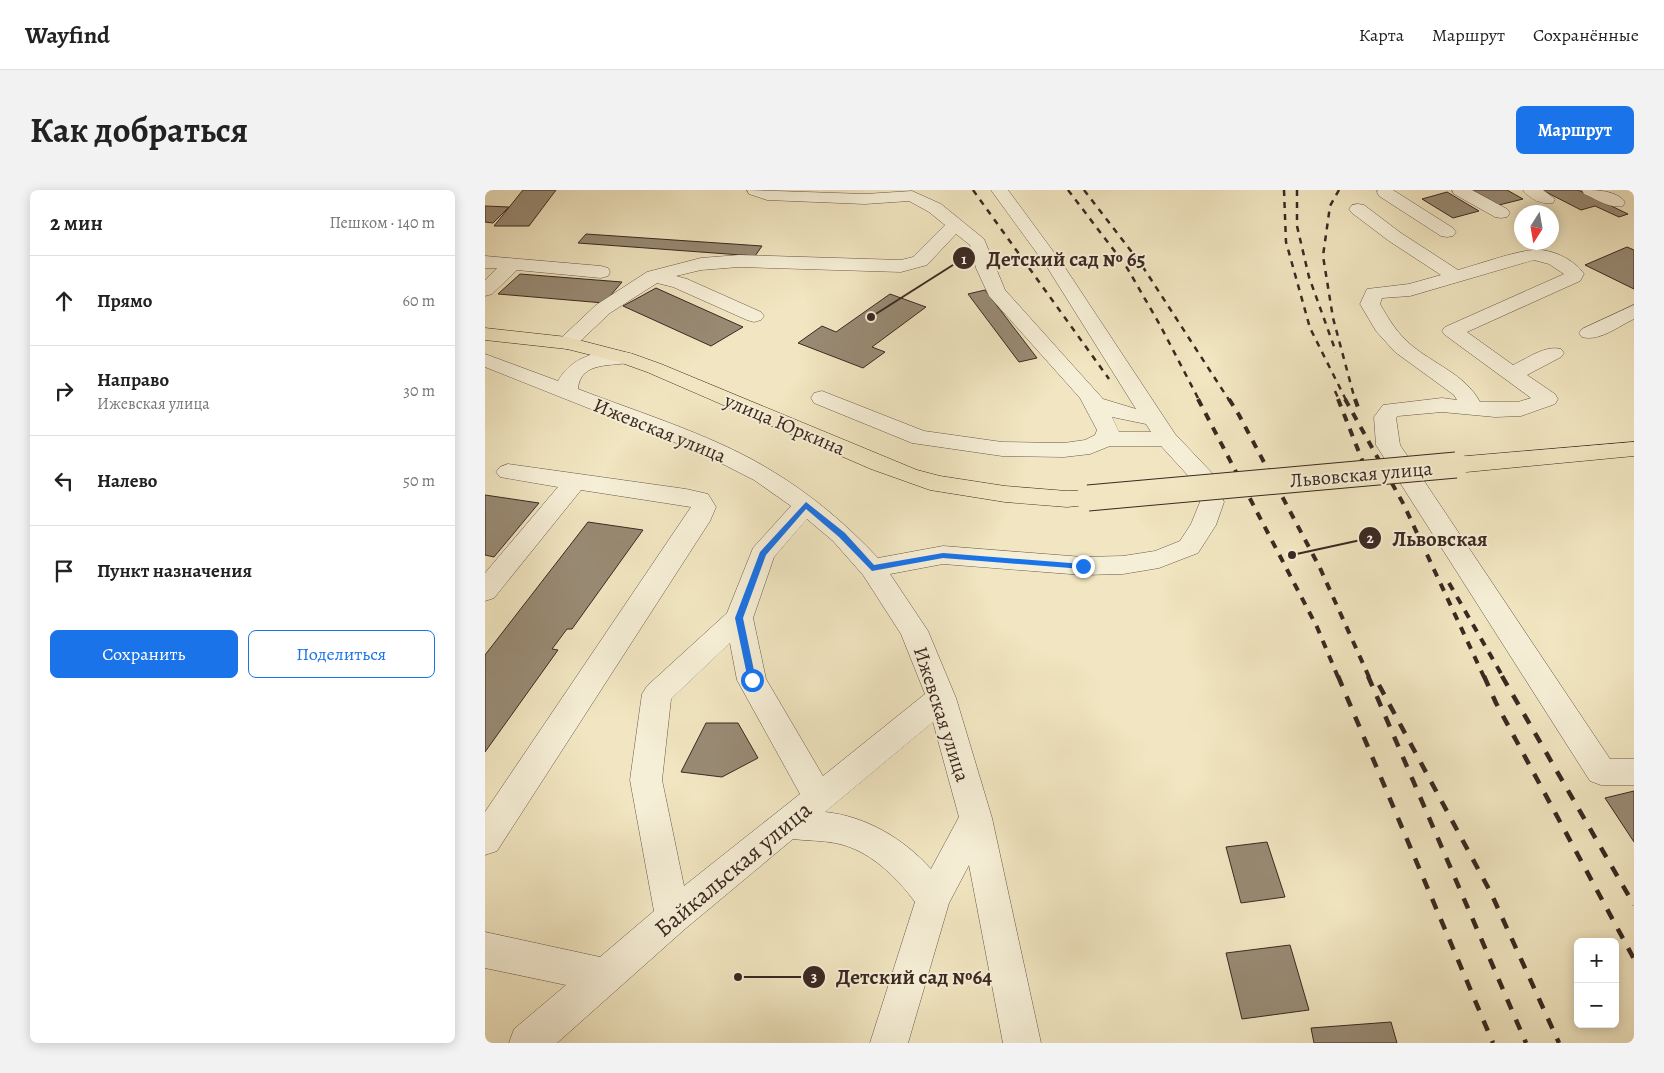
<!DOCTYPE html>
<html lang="ru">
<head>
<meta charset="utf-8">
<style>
	body { margin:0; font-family:Alegreya,serif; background:#f2f2f2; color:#222 }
	.controls { position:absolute; right:15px; bottom:15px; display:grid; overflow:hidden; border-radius:8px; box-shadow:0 2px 12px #0003 }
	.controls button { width:45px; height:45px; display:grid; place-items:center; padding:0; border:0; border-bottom:1px solid #e0e0e0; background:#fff; color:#222; font:25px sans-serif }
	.compass { position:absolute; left:1029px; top:15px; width:45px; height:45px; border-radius:50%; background:#fff; box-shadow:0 2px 12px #0003; rotate:191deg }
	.stop { position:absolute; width:15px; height:15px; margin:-11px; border:4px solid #1a73e8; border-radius:50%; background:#fff }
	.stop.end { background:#1a73e8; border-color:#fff; box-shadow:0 1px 5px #0008 }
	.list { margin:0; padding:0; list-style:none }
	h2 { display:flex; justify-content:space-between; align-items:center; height:65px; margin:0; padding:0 20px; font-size:21px }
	h2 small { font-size:16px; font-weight:400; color:#767676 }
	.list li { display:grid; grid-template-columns:32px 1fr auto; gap:15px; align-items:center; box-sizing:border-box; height:90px; padding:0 20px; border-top:1px solid #e0e0e0 }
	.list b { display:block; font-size:19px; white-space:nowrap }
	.list p { margin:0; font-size:16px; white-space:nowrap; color:#767676 }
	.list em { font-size:16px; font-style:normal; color:#767676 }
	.actions { display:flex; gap:10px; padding:15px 20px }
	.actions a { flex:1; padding:11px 0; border:1px solid #1a73e8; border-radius:8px; text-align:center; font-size:18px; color:#1a73e8 }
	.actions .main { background:#1a73e8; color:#fff }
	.icon { flex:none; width:28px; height:28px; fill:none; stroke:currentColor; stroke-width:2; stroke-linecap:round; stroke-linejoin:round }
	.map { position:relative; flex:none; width:1149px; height:853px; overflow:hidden; border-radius:8px }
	header { display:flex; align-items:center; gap:30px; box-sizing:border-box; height:70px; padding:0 25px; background:#fff; border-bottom:1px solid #e0e0e0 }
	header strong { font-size:24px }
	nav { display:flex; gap:28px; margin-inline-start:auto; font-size:18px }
	.intro { display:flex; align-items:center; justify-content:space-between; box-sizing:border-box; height:120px; padding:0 30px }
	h1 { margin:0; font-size:35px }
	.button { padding:12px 22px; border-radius:8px; background:#1a73e8; color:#fff; font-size:18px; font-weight:700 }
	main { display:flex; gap:30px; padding:0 30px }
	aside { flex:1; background:#fff; border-radius:8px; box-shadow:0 2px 12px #0003 }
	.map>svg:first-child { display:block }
</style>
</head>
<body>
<header>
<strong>Wayfind</strong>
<nav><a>Карта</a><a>Маршрут</a><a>Сохранённые</a></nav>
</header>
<div class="intro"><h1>Как добраться</h1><a class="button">Маршрут</a></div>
<main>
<aside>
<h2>2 мин<small>Пешком · 140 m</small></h2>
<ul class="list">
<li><svg class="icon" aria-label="ahead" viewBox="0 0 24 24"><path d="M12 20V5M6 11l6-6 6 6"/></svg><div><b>Прямо</b></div><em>60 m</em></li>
<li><svg class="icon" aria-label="right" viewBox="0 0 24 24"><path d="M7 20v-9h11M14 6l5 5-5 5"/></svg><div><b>Направо</b><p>Ижевская улица</p></div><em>30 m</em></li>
<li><svg class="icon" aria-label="left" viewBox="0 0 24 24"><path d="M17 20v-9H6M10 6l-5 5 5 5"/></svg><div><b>Налево</b></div><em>50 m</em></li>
<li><svg class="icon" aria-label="arrive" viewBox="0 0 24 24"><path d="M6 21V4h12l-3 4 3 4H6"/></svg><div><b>Пункт назначения</b></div></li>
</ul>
<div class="actions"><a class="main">Сохранить</a><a>Поделиться</a></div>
</aside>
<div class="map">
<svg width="1149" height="853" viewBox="0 0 1149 853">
	<rect width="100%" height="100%" fill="#f1e6c1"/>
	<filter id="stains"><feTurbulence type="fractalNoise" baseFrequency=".004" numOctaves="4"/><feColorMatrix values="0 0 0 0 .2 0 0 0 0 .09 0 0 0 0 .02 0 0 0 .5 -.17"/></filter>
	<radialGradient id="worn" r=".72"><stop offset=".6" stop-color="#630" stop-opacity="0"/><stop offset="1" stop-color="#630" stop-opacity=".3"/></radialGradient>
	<g fill="#998b75" stroke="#3a2822">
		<path d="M38,0H71L44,36H9Z"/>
		<path d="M987,0H1022L1038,9L1014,15Z"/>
		<path d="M1057,0H1093L1143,24L1134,27L1110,16L1096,20Z"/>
		<path d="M962,2L994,21L968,28L937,9Z"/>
		<path d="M0,16L24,17L8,33L0,32Z"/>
		<path d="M101,44L277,56L270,66L93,53Z"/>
		<path d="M1142,57L1149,60V99L1100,75Z"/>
		<path d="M35,84L137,92L119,113L13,104Z"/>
		<path d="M171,98L258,137L226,156L138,116Z"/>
		<path d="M500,100L552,168L534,172L483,104Z"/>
		<path d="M405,104L441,117L387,157L400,162L378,178L313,153L337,136L351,142Z"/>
		<path d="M0,305L54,313L9,367L0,365Z"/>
		<path d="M103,332L158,340L87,439H82L67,459L73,460L0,562V465Z"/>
		<path d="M221,533H253L273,568L237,587L196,582Z"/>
		<path d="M1149,601V652L1120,608Z"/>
		<path d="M782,652L800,707L756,713L741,657Z"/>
		<path d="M805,755L824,820L757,829L741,763Z"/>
		<path d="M906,832L912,853H829L826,838Z"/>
	</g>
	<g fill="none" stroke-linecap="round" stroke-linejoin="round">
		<g stroke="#68584a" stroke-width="1">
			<g id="minor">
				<path d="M262,0L380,4L427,1L456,14L499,49L520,100L618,209L651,219L562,77L506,0H523L579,76L690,244L727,283L739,312L731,335L713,363L674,378L638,384L598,385L458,374L405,384L443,441L471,508L507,628L556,853H518L484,675L464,713L423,853H385L430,712C411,686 383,659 350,653C336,650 322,651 308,649L200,739L72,853H24L29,839L81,795L0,778V742L115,767L169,721L145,590L157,504L162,496L242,423L268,358L306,316L269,290L214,262L0,177V164L73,191C87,165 120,157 148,164L151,168L148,172C129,177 95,170 93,199C155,223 231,246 287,281C327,305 361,334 393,368L458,356L598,367L638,366L670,361L695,351L706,334L715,312L708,291L676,256H625L605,264L579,267L517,266L427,253L329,213L326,208L329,203L337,201L439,241L517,252L579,253L600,250L610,245L612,240L595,208L504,106L491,78L485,55L471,44L442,75L416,82L254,77L216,80L191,86L202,89L276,122L279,126L276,130L269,132L262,130L188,97L172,93L125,123L89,157L82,159L75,157L72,153L75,149L111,115L162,82L216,68L254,65L416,70L428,67L460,35L444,22L424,11L380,14L282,10L264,4ZM627,227L661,234L666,242H634ZM322,329L348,351L378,385L416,444L440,504L338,586L281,489L268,428L289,367ZM245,453L252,490L315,604L199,696L177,590L186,509ZM448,532L474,627L446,679C419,649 381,626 340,622Z"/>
				<path d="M893,0H908L968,38L971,42L968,46L962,47L956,46L894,6L892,2Z"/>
				<path d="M967,0H987L1022,19L1025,23L1022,27L1016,28L1010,27L969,4Z"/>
				<path d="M1038,0H1058L1070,9L1068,13C1058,15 1044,9 1038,0Z"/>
				<path d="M1097,0C1111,0 1131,0 1140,12L1138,16C1125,19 1111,9 1099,4Z"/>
				<path d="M873,14L879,15L916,43L973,80C995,74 1027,62 1048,60C1066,58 1090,70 1099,84L1095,91L982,142L1028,175C1043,168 1060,155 1076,159L1079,163L1076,167L1042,185L1070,204L1073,209L1070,214L1036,226L1010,227L957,222L913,226L911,228L915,255L1125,569H1149V595H1116L1105,591L891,255L889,227L898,215L957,208L972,210L969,205L910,162L891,141L875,114L882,99L924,94L956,85L904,51L867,23L864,19L867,15ZM1049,70L1064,74L1079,84L960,137L957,141L960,145L1046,208L1033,212H995C980,184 948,174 925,154C912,143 903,128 895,114L897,108L925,106Z"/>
				<path d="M0,66L116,76L123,78L125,82L123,86L116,88L32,80L7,104L0,106V90L12,78H0Z"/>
				<path d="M1149,115V129C1134,136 1114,152 1097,147L1094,143L1097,139Z"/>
				<path d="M23,274L201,299L223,304L231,317L225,331L12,661L0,665V622L206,317L96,300L9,408L0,411V383L73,297L15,287L11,282L15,277Z"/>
			</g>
		</g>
		<g stroke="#3a2822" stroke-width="1">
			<g id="major">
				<path d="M0,138L82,147L148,164L176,174L432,280L455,286L520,296L582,301L603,300L612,302L615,308L612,314L582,317L520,312L445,300L386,279L162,182L134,172L82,159L0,150Z"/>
				<path d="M1149,252V266L971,283L963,280L959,275L963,270L971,267Z"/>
			</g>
		</g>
		<use href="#minor" fill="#f6efd7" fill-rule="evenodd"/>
		<use href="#major" fill="#f1e6c1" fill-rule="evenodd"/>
		<g stroke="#3a2822" stroke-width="2.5" stroke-dasharray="6 6" stroke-linecap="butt">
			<path d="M488,0L624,189"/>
			<path d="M583,0L641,76L675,135L714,210"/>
			<path d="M599,0L656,74L744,210"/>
			<path d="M799,0L801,52L825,138L861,210"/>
			<path d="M812,0V36L824,87L851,162"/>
			<path d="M854,0L845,16L838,66L848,128L870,210"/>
			<path d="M850,201L854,210"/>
		</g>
		<g stroke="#3a2822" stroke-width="4" stroke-dasharray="8 8" stroke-linecap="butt">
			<path d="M713,209L832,437L853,487"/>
			<path d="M744,209L754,225L835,378L884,487"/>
			<path d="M853,209L879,275"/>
			<path d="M860,209L919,315L999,487"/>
			<path d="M870,209L875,223"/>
			<path d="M964,393L1018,487"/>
		</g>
		<g stroke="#3a2822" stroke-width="4.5" stroke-dasharray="11 11" stroke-linecap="butt">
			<path d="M853,486L1008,853"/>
			<path d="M883,486L1041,853"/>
			<path d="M999,486L1011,513L1149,769"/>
			<path d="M1017,486L1149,715"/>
			<path d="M894,495L1006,703L1074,853"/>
		</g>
		<g stroke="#3a2822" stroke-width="27" stroke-linecap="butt">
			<path id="major-bridge" d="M603,308L971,275"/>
		</g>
		<use href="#major-bridge" stroke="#f1e6c1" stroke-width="25"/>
	</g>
	<path fill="#1a73e8" d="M321,312L360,343L389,375L458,363L598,374L602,376L598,379L458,368L387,381L354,347L321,319L281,365L258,428L271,490L267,493L263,490L250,428L275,362Z"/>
	<g text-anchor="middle" stroke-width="4" stroke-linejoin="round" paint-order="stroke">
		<g font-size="20" fill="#3a2822" stroke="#f6efd7">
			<text transform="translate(300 234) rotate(23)" y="7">улица Юркина</text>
			<text transform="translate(175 240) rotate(22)" y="7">Ижевская улица</text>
			<text transform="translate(876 284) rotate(-5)" y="7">Львовская улица</text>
			<text transform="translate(457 524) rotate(72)" y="7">Ижевская улица</text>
		</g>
		<g font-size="24" fill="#3a2822" stroke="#f6efd7">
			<text transform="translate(248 679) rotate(-40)" y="8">Байкальская улица</text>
		</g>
	</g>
	<path fill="none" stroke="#3a2822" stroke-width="2" d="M386 127L479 68M807 365L885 348M253 787L329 787"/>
	<g fill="#3a2822" stroke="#f6efd7" stroke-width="2">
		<circle cx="386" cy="127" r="5"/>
		<circle cx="807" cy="365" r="5"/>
		<circle cx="253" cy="787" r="5"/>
		<circle cx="479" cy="68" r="12"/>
		<circle cx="885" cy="348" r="12"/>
		<circle cx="329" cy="787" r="12"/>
	</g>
	<g font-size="15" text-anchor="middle" font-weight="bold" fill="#fff">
		<text x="479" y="74">1</text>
		<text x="885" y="353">2</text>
		<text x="329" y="792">3</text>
	</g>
	<g font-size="21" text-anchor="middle" font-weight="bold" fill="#3a2822" stroke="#f6efd7" stroke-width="4" stroke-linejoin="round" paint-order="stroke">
		<text x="581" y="76">Детский сад № 65</text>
		<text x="955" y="356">Львовская</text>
		<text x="429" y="794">Детский сад №64</text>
	</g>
	<rect width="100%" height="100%" filter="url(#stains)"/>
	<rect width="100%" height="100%" fill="url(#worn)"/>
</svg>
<div class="controls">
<button>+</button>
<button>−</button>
</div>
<svg class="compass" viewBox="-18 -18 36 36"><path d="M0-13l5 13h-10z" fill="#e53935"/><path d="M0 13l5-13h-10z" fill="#767676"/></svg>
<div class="stop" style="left:267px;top:490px"></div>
<div class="stop end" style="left:598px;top:376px"></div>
</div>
</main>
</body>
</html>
